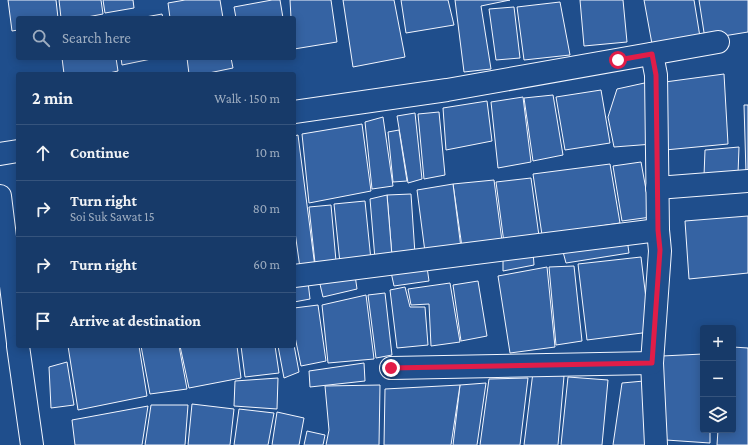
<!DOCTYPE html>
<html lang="en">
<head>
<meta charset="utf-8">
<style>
	body { margin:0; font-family:"Crimson Pro",serif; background:#244571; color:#f1f3f6 }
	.controls { position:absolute; right:12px; bottom:12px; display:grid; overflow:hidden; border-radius:4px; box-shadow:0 2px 10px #0003 }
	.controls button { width:36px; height:36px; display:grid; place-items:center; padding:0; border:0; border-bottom:1px solid #36547d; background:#173a69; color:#f1f3f6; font:20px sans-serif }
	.stop { position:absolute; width:12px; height:12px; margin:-9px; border:3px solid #e11d48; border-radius:50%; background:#fff }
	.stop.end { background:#e11d48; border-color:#fff; box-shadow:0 1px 4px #0008 }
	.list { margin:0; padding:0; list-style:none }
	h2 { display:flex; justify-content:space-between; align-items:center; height:52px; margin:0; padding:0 16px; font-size:17px }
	h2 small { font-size:13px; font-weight:400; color:#9eadc0 }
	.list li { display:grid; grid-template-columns:26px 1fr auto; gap:12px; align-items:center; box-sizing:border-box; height:56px; padding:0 16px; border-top:1px solid #36547d }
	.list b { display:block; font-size:15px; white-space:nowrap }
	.list p { margin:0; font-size:13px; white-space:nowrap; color:#9eadc0 }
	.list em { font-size:13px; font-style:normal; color:#9eadc0 }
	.icon { flex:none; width:22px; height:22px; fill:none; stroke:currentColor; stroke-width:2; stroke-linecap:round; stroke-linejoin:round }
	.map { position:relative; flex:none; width:748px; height:445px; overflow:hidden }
	.search { position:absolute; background:#173a69; box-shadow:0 2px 10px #0003; left:16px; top:16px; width:280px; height:44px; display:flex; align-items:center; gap:10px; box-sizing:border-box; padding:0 14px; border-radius:4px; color:#9eadc0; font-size:15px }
	.panel { position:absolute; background:#173a69; box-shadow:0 2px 10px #0003; left:16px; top:72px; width:280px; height:276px; border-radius:4px }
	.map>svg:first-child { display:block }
</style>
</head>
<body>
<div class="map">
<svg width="748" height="445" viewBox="0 0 748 445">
	<rect width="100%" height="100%" fill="#1f4e8c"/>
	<g fill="#3563a3" stroke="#f2f6ff">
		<path d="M8,0H56L58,18H18V30L12,31Z"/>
		<path d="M59,0H101L103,14L82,18H61Z"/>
		<path d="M103,0H133L134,8L105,13Z"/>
		<path d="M185,0H220L223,18H170L168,3Z"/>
		<path d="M272,0H280L283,18H236L234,7Z"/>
		<path d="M290,0H331L337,42L294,49V18H291Z"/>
		<path d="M343,0H394L405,57L353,67Z"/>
		<path d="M401,0H448L454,25L406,33Z"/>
		<path d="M455,0H510L481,6L491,69L464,72Z"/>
		<path d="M580,0H623L627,42L584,46Z"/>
		<path d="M644,0H694L700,37L652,44Z"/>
		<path d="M699,0H748V32L705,39Z"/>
		<path d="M560,2L570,55L524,60L517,7Z"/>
		<path d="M514,7L520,58L496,60L489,9Z"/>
		<path d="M162,14L163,18H140Z"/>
		<path d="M62,58H116L118,71L105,74H64Z"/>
		<path d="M121,58H156L122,65Z"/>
		<path d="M187,58H231L233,68L204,74H189Z"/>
		<path d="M724,74L728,144L665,150V82Z"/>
		<path d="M649,82L653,144L614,147L608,117L617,89Z"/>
		<path d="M601,90L610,143L565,150L556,97Z"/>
		<path d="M553,95L563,155L533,161L524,98Z"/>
		<path d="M523,97L531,162L498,168L491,102Z"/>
		<path d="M487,101L492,141L446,150L443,108Z"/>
		<path d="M744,105H748V173H746Z"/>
		<path d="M439,112L445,175L424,179L418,114Z"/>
		<path d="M415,113L422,179L408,183L397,116Z"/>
		<path d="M383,117L393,186L372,189L365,122Z"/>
		<path d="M362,124L371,191L309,203L302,134Z"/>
		<path d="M399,130L407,181L393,182L388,132Z"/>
		<path d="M298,135L315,267L301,275L294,225V136Z"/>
		<path d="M739,147L738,174L704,176L705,150Z"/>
		<path d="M641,162L651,217L622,221L613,166Z"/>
		<path d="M610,164L620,223L542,235L533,174Z"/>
		<path d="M531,178L539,236L504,243L496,182Z"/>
		<path d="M494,180L502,241L462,247L453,184Z"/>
		<path d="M453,184L461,248L425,252L417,190Z"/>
		<path d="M411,194L415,254L392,256L387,195Z"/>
		<path d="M387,195L392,256L375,259L370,199Z"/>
		<path d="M365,201L371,260L340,263L334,204Z"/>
		<path d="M331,205L336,261L315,263L309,207Z"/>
		<path d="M748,216V273L689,279L685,221Z"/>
		<path d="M627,239L629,253L566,263L562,248Z"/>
		<path d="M533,251L534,265L503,271V257Z"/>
		<path d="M641,257L650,332L587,340L578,264Z"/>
		<path d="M574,266L582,341L556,345L549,267Z"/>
		<path d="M427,267L429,281L394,286L391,272Z"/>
		<path d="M547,267L555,347L510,353L498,276Z"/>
		<path d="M355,275L357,289L323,297L319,280Z"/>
		<path d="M478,281L487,336L461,341L453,285Z"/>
		<path d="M308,282L310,299L294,302V285Z"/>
		<path d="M450,283L460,342L431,346L429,304L411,305L408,289Z"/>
		<path d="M405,287L410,307H425L428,345L397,348L390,290Z"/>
		<path d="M385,293L392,355L376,358L368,295Z"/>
		<path d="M366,295L374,359L328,363L322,305Z"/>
		<path d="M318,305L326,361L301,366L294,332V308Z"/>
		<path d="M294,345L299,372L284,378L278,346Z"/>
		<path d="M68,346H139L147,396L78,410Z"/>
		<path d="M141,346H179L187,389L150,394Z"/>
		<path d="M180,346H237L241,378L189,388Z"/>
		<path d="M241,346H275L279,373L245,377Z"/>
		<path d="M733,347L748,348V445H717L718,430H733Z"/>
		<path d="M703,354V430H710V443L666,440L662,356Z"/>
		<path d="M67,362L74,405L51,408L49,367Z"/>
		<path d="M364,363L365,381L310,387L309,371Z"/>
		<path d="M533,372L564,376L558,445H524Z"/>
		<path d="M568,377L608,380L602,445H561Z"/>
		<path d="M278,378L277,409L234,406L235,381Z"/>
		<path d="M528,378L520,445H480L489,379Z"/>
		<path d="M644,381L647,445H613L622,383Z"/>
		<path d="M486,383L477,445H453L460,385Z"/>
		<path d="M380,385L379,445H326L329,430L325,386Z"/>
		<path d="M460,385L451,445H384L385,389Z"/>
		<path d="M192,404L234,409L230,445H188Z"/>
		<path d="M151,405H188L185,445H145Z"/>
		<path d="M148,406L142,445H75L72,420Z"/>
		<path d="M239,409L274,413L268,445H234Z"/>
		<path d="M277,412L304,418L299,445H272Z"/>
		<path d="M307,431L325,435L323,445H304Z"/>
	</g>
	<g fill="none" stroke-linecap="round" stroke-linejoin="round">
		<g stroke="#f2f6ff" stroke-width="24">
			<g id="minor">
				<path d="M652,54L656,75L658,230L660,251L652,363L656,445"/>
				<path d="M294,112L447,90L718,42"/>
				<path d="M0,154L18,151"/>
				<path d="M657,188L748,181"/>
				<path d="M0,196L18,343"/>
				<path d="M294,276L658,230"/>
				<path d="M18,346L32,445"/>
				<path d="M391,368L652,363"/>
			</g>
		</g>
		<use href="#minor" stroke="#1f4e8c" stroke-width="22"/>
	</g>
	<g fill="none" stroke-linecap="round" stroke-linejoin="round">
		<path stroke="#e11d48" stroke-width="5" d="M391,368L652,363L660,250L658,230L656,75L652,54L618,60"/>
	</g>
</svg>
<div class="controls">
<button>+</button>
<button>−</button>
<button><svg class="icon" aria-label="layers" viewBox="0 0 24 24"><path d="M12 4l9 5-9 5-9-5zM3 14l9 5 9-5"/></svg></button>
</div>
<div class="stop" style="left:618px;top:60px"></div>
<div class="stop end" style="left:391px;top:368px"></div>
<div class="search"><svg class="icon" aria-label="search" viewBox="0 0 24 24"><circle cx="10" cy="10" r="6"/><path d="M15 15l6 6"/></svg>Search here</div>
<section class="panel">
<h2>2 min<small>Walk · 150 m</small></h2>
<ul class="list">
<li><svg class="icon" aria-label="ahead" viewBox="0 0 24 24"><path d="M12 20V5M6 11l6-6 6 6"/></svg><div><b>Continue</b></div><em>10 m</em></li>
<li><svg class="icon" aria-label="right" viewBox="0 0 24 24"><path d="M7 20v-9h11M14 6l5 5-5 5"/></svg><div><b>Turn right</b><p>Soi Suk Sawat 15</p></div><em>80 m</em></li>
<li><svg class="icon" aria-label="right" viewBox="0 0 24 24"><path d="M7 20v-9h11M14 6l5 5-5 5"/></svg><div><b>Turn right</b></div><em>60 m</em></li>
<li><svg class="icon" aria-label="arrive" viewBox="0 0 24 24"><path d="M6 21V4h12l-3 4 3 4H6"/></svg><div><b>Arrive at destination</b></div></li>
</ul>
</section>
</div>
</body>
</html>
